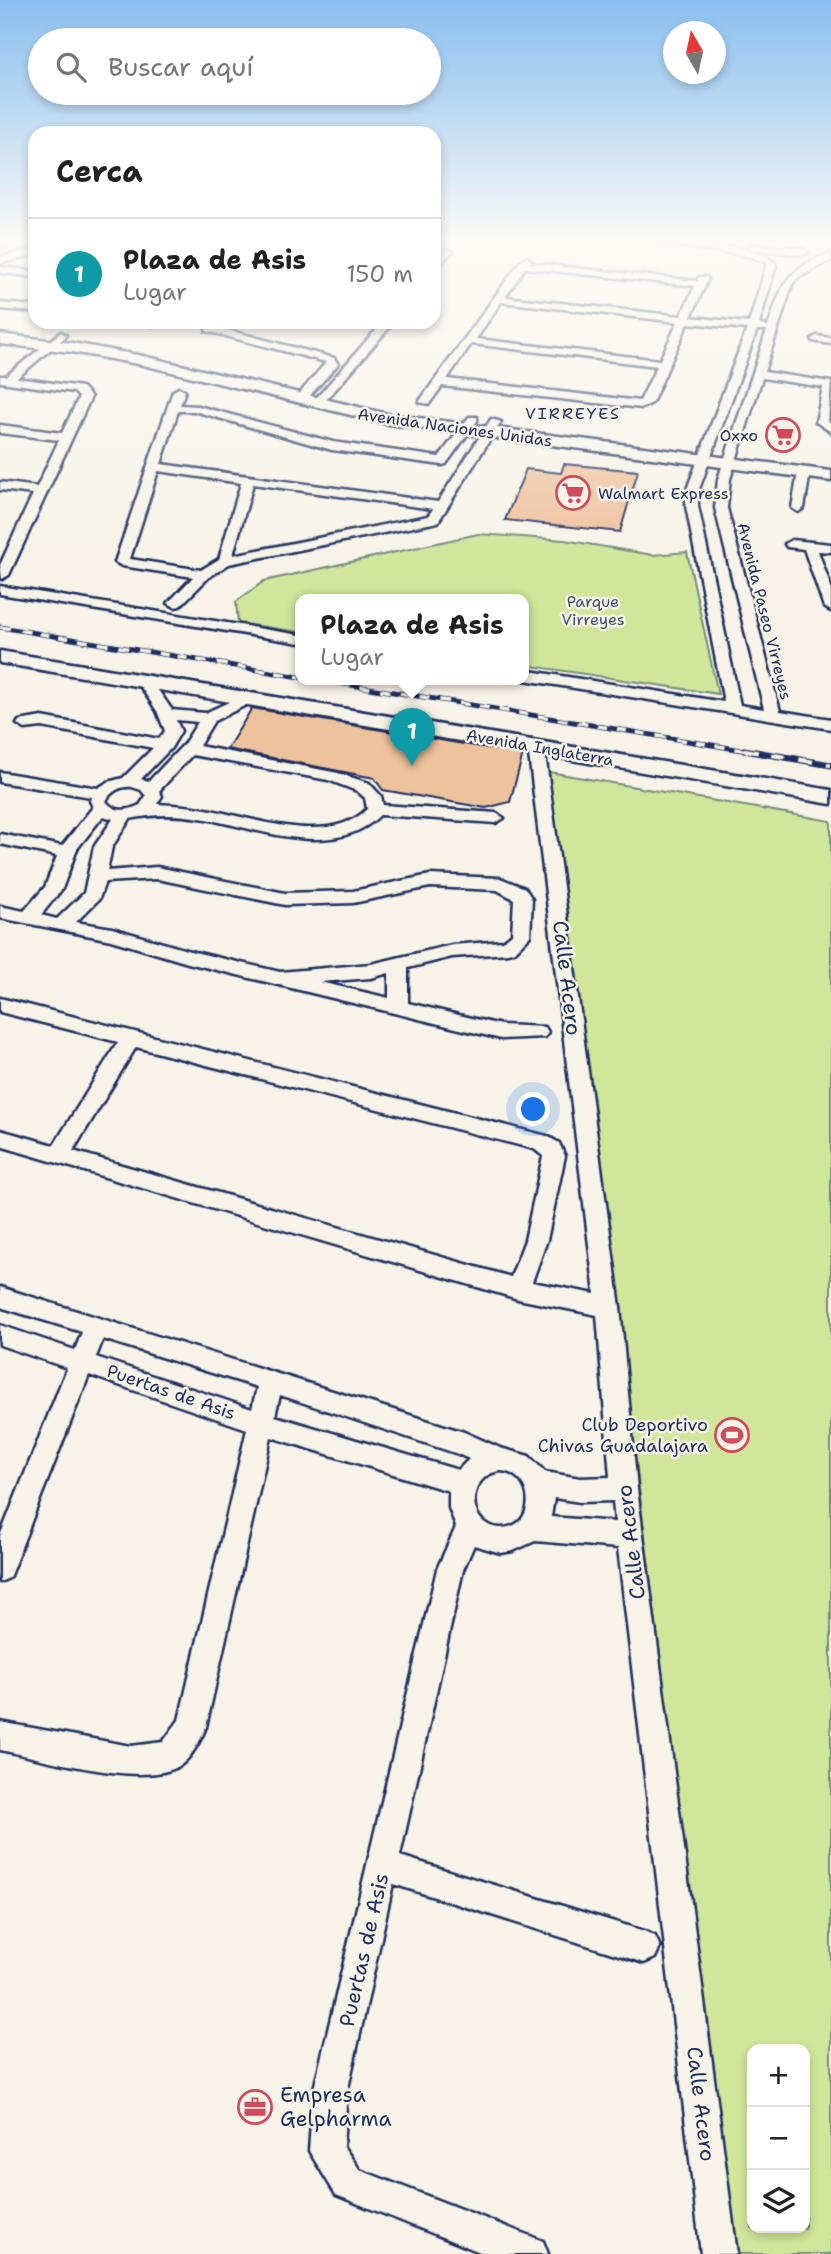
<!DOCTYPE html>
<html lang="es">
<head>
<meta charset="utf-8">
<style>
	body { margin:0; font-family:"Shantell Sans",sans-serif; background:#f2f2f2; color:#222 }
	.controls { position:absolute; right:21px; bottom:21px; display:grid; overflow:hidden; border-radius:14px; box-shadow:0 4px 10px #0003 }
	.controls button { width:63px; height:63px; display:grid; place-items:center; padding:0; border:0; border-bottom:2px solid #e0e0e0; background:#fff; color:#222; font:35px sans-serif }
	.compass { position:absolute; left:663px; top:21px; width:63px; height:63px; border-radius:50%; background:#fff; box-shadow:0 4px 10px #0003; rotate:351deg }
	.you { position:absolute; left:534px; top:1110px; width:24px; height:24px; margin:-18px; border:5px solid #fff; border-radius:50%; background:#1a73e8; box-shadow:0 0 0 10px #1a73e833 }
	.badge { display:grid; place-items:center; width:46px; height:46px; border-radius:50%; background:#2563eb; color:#fff; font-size:23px; font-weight:700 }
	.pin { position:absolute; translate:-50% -58px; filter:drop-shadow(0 2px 4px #0008) }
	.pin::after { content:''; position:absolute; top:37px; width:24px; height:21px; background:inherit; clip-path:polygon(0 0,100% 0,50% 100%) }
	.popup { position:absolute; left:295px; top:594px; width:234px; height:91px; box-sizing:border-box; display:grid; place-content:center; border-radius:14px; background:#fff; filter:drop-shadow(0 2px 5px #0005); font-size:23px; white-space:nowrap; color:#767676 }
	.popup b { font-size:26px; color:#222 }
	.popup::after { content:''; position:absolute; left:50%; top:100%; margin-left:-14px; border:14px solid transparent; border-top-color:#fff }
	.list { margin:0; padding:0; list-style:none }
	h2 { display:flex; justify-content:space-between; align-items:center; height:91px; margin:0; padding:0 28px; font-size:30px }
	h2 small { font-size:23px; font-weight:400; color:#767676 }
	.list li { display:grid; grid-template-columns:46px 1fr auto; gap:21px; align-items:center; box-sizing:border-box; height:112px; padding:0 28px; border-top:2px solid #e0e0e0 }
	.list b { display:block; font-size:26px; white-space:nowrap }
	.list p { margin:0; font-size:23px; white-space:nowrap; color:#767676 }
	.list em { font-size:23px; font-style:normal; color:#767676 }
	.icon { flex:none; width:38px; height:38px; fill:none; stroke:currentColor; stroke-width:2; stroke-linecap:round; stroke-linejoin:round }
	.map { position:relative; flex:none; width:831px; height:2254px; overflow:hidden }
	.search { position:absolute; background:#fff; box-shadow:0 4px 10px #0003; left:28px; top:28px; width:413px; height:77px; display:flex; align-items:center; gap:18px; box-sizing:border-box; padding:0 24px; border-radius:38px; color:#767676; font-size:26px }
	.panel { position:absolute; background:#fff; box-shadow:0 4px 10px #0003; left:28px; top:126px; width:413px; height:203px; border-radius:21px }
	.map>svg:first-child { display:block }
</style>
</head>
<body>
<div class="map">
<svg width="831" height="2254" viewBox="0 0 831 2254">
	<rect width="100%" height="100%" fill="#f7f3e8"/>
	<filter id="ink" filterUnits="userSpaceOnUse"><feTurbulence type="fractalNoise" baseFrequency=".0143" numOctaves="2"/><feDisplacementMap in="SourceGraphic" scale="14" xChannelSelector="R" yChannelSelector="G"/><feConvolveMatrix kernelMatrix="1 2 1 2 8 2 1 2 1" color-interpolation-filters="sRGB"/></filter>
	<g filter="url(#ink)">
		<g fill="#cfe69b" stroke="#758a7c" stroke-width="2" fill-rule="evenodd">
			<path d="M478,534L564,540L653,555L687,552L718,694L524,665V600H300V632L238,623L236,602L264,581Z"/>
			<path d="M549,772L831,821V2254H735ZM752,2049H805V2228H752Z"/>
		</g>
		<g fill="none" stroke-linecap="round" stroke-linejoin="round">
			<path stroke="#688fbb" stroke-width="4.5" d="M0,248L9,243"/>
		</g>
		<g fill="#efc29e" stroke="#1b2f5e" stroke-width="2">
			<path d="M564,464L638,471L620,532L505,520L526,469L561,473Z"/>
			<path d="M252,708L523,754L510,802L486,808L383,790L374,778L227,749Z"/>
		</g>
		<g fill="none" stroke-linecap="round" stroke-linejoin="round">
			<g stroke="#1b2f5e" stroke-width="5">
				<g id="street">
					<path d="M656,243C684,243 761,242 776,265L759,324L768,327C782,284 786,269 831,253V260L796,279L792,285L764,372L831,382L828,421L831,423V432L816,422L823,387L762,378L730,479L727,508L780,711L831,719V729L524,680V670L724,702L686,506V492L747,329L688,323L652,403L642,408L442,386L429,404L419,402L519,263L526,257L531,260L529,263L697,281L699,277H707L708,279L691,317L749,323L767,263L748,256ZM525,268L695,286L681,316L505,297ZM501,302L678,322L660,360L476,339ZM757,330H767L718,479L715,508L764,709L740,705L698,506V492ZM471,344L657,366L640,401L447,379Z"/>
					<path d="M753,244L803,249L808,252L803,255L750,249V245Z"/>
					<path d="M35,249V255L0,263V257Z"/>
					<path d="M445,249L453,251L434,271V262Z"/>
					<path d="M0,267L35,271V277L0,273Z"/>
					<path d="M0,303L35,306V312L0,309Z"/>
					<path d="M141,322H156V323L151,326Z"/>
					<path d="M207,322H217L216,327L334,358L338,364L304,402H296V398L326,362L206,331Z"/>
					<path d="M383,322H394L321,406H313V402Z"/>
					<path d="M61,332L66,335L65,337L17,378L82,387L91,397L9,575L2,579L0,565L33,494L0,490V482L37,487L59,440L0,433V425L62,433L79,397L74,392L0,382V376H6Z"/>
					<path d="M817,336L831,338V344L813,341L812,339Z"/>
					<path d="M179,388L185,391L180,405L198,406L333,442L439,457L469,417H477V421L446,464L442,465L332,450L194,411H178L161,464L438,502L491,419L501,422L438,522L229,564L208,578L180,606L175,607L168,603L193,577L122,566L115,562L173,391ZM158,471L241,483L219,559L201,570L130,559ZM253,484L433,509L428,516L233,555Z"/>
					<path d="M804,468L810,472L804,508L798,512L792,508L798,472Z"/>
					<path d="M792,540L831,544V552L818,551L831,587V611L824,607L804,549L787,547L785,544Z"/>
					<path d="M0,586L300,635V643L0,594Z"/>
					<path d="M146,678L151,680L172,710L205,713L244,695H254L257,698L254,701L214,721L199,746L338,773L369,783L381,796L383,805L496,813L504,818L496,823L380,815C333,862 255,827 200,818C175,814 154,814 130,819L112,847L107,871L157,867L285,893L353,891L430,875L500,878L525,888L532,899L530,936L515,951L508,953L452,957L408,968V1003L501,1025L545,1027L548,1032L545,1037L501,1039L188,963L111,940L0,918V906L24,911L45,887L57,856L0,844V834L62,846L93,807L90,801L91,797L0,782V772L98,788L108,782L123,778L153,748L42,727L25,729L17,724L19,721L42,717L159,739L165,731L157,711L138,683ZM176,720L198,722L184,744L149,781L141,779L171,748L181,731ZM192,755L328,780L357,791L365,798L367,809C329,847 253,818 206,809C190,806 174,805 157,804L162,796L159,791ZM132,787L141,790L146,796L140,805C127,811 115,813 106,801C111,791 121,786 132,787ZM103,816L113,819L94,847L84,893L57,919L41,915L62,889L77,849ZM157,879L285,905L353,903L430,887L497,890L514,899L512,934L503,941L452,945L371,964L280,972L190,951L112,928L76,922L99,899L105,882ZM389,973V998L320,982L371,978Z"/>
					<path d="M536,741L544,746L620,1307L637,1489L737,2254H701L618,1548L535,1541L513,1551L501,1553L474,1545L463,1570L400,1856L644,1931L655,1936L660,1947L655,1958L644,1963L393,1884L347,2093L343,2146L360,2170L543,2241L548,2254H485L336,2195L309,2151L313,2093L437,1569L456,1527L449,1508V1491L271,1437L206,1727C201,1739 191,1759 179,1766C143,1788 42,1758 0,1750V1722L131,1746L163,1742L179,1720L247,1429L89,1375L9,1578L0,1582V1536L67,1368L0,1345V1325L75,1350L82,1332L0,1307V1287L464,1432L500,1448L529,1456L545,1472L580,1478L610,1477L597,1315L518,1299L0,1146V1130L54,1145L118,1042L0,1012V998L547,1136L559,1143L565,1156L547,1240L532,1282L595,1294L528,746ZM136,1047L534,1149L543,1156L525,1240L511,1277L73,1151ZM103,1339L257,1387L252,1409L96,1357ZM280,1395L458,1454L469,1459L458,1470L275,1416ZM501,1471C536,1474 537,1528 501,1528C465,1527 466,1474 501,1471ZM554,1498L580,1502L613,1501L615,1522L551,1517Z"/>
				</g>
			</g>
			<g stroke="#1b2f5e" stroke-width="5">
				<g id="secondary">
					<path d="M0,334L72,343L143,356L388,414L831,471V481L388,424L143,365L72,352L0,344Z"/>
					<path d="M0,651L831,790V804L0,663Z"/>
				</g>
			</g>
			<use href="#street" fill="#f7f3e8" fill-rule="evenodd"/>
			<use href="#secondary" fill="#f7f3e8" fill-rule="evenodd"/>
			<g stroke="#1b2f5e" stroke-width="5">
				<g id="rail-far1">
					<path d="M0,627L300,677"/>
					<path d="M321,680L754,752"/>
				</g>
			</g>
			<g stroke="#1b2f5e" stroke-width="7">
				<path id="rail" d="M744,750L831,765"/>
			</g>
			<use href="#rail-far1" stroke="#f7f3e8" stroke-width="3.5" stroke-dasharray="10" stroke-linecap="butt"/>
			<use href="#rail" stroke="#f7f3e8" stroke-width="4.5" stroke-dasharray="14" stroke-linecap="butt"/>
		</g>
	</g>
	<linearGradient id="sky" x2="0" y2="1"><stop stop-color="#89bfef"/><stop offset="0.43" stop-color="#fbfaf5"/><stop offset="1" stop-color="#fbfaf5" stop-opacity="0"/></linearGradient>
	<rect width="831" height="559" fill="url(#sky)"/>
	<defs>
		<g id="supermarket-ring" transform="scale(1.75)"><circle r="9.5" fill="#f7f3e8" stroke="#d1495b" stroke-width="1.5"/><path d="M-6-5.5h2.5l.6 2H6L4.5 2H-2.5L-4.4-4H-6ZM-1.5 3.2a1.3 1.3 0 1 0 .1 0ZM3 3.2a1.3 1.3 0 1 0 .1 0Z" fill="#d1495b"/></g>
		<g id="stadium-ring" transform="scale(1.75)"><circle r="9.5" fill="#f7f3e8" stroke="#d1495b" stroke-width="1.5"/><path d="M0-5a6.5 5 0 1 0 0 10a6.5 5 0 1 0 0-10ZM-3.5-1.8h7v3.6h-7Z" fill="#d1495b"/></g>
		<g id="office-ring" transform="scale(1.75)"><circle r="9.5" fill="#f7f3e8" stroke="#d1495b" stroke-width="1.5"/><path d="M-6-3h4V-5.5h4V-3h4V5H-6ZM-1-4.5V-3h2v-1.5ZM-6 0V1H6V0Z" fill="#d1495b"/></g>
	</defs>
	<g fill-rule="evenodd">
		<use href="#supermarket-ring" x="783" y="435"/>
		<use href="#supermarket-ring" x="573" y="493"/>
		<use href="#stadium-ring" x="732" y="1435"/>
		<use href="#office-ring" x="255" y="2107"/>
	</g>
	<g text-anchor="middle" stroke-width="5" stroke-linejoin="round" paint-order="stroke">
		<g font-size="16" letter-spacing="2" fill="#1b2f5e" stroke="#f7f3e8">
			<text x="573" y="419">VIRREYES</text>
		</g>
		<g font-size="16" fill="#1b2f5e" stroke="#f7f3e8">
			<text transform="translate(455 427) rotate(8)" y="6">Avenida Naciones Unidas</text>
			<text transform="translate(765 611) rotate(76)" y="6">Avenida Paseo Virreyes</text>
			<text transform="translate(540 747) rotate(10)" y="6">Avenida Inglaterra</text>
		</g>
		<g font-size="16" fill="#1b2f5e" stroke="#f7f3e8" text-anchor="end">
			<text x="758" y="441">Oxxo</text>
			<text x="598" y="499" text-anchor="start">Walmart Express</text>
		</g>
		<g font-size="16" fill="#3f546a" stroke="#f7f3e8">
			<text x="593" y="607">Parque<tspan x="593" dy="18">Virreyes</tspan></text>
		</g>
		<g font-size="18" fill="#1b2f5e" stroke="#f7f3e8">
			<text transform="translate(171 1392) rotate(19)" y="6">Puertas de Asis</text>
		</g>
		<g font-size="18" fill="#1b2f5e" stroke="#f7f3e8" text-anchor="end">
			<text x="708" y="1431">Club Deportivo<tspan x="708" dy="21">Chivas Guadalajara</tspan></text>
		</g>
		<g font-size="21" fill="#1b2f5e" stroke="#f7f3e8">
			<text transform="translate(567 978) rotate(83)" y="7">Calle Acero</text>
			<text transform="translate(631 1542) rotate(-97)" y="7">Calle Acero</text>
			<text transform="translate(364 1950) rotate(-77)" y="7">Puertas de Asis</text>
			<text transform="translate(701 2104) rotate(83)" y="7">Calle Acero</text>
		</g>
		<g font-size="21" fill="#1b2f5e" stroke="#f7f3e8" text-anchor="start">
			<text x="280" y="2102">Empresa<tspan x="280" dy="24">Gelpharma</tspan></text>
		</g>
	</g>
</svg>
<div class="controls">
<button>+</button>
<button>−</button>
<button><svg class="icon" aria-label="layers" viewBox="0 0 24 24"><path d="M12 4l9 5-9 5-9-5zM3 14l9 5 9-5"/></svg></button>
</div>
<svg class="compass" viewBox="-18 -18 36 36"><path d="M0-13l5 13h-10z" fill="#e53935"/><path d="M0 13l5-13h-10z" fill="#767676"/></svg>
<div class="you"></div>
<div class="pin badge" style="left:412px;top:766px;background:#0f9aa8">1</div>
<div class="popup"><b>Plaza de Asis</b>Lugar</div>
<div class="search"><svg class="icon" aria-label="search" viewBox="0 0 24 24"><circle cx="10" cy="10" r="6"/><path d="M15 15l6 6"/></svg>Buscar aquí</div>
<section class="panel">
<h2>Cerca<small></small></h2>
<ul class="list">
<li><span class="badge" style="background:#0f9aa8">1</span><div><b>Plaza de Asis</b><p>Lugar</p></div><em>150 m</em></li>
</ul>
</section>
</div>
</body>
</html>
